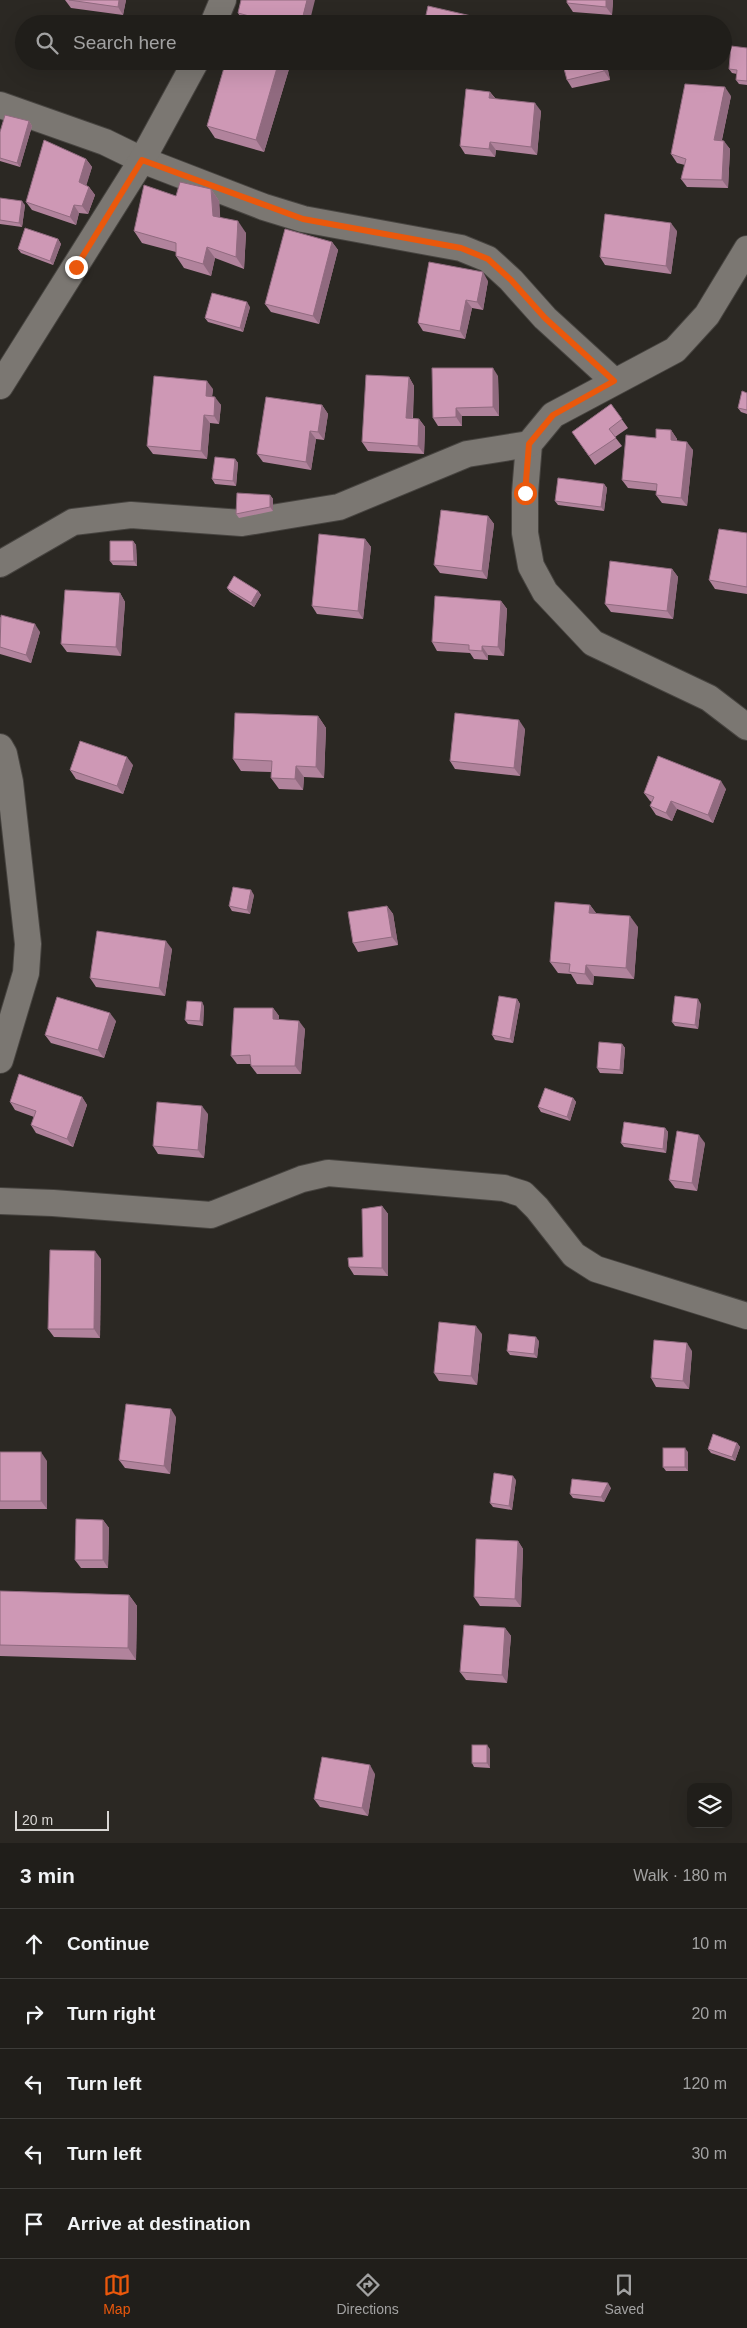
<!DOCTYPE html>
<html lang="en">
<head>
<meta charset="utf-8">
<style>
	body { margin:0; font-family:Arial,sans-serif; background:#282723; color:#f1f3f6 }
	.controls { position:absolute; right:15px; bottom:15px; display:grid; overflow:hidden; border-radius:10px; box-shadow:0 5px 20px #0002 }
	.controls button { width:45px; height:45px; display:grid; place-items:center; padding:0; border:0; border-bottom:1px solid #3d3c39; background:#201e1a; color:#f1f3f6; font:25px sans-serif }
	.scale { position:absolute; left:15px; bottom:12px; width:94px; box-sizing:border-box; padding-left:5px; border:2px solid #d8d6d3; border-top:0; font-size:14px; line-height:18px; white-space:nowrap; color:#d8d6d3; -webkit-text-stroke:4px #2b2823; paint-order:stroke }
	.stop { position:absolute; width:15px; height:15px; margin:-11px; border:4px solid #ea580c; border-radius:50%; background:#fff }
	.stop.end { background:#ea580c; border-color:#fff; box-shadow:0 1px 5px #0008 }
	.list { margin:0; padding:0; list-style:none }
	h2 { display:flex; justify-content:space-between; align-items:center; height:65px; margin:0; padding:0 20px; font-size:21px }
	h2 small { font-size:16px; font-weight:400; color:#a2a2a2 }
	.list li { display:grid; grid-template-columns:32px 1fr auto; gap:15px; align-items:center; box-sizing:border-box; height:70px; padding:0 20px; border-top:1px solid #3d3c39 }
	.list b { display:block; font-size:19px; white-space:nowrap }
	.list em { font-size:16px; font-style:normal; color:#a2a2a2 }
	.icon { flex:none; width:28px; height:28px; fill:none; stroke:currentColor; stroke-width:2; stroke-linecap:round; stroke-linejoin:round }
	.map { position:relative; flex:none; width:747px; height:1843px; overflow:hidden }
	.search { position:absolute; background:#201e1a; box-shadow:0 5px 20px #0002; left:15px; right:15px; top:15px; height:55px; display:flex; align-items:center; gap:12px; box-sizing:border-box; padding:0 18px; border-radius:28px; color:#a2a2a2; font-size:19px }
	.sheet { height:415px; background:#201e1a }
	nav { display:flex; justify-content:space-around; align-items:center; box-sizing:border-box; height:70px; border-top:1px solid #3d3c39; background:#201e1a; font-size:14px; color:#a2a2a2 }
	nav a { display:grid; justify-items:center; gap:2px }
	nav .on { color:#ea580c }
	.map>svg:first-child { display:block }
</style>
</head>
<body>
<div class="map">
<svg width="747" height="1843" viewBox="0 0 747 1843">
	<rect width="100%" height="100%" fill="#2b2823"/>
	<g fill="none" stroke-linecap="round" stroke-linejoin="round">
		<g stroke="#474440" stroke-width="28">
			<g id="street">
				<path d="M213,24L223,0"/>
				<path d="M0,105L105,142L142,160L264,207L303,219L461,248L488,259L511,280L545,318L614,381"/>
				<path d="M747,249L707,315L675,350L553,415L529,444L525,493V533L531,566L545,592L593,643L709,698L747,727"/>
				<path d="M0,386L142,160L196,61"/>
				<path d="M0,564L73,522L131,515L242,523L339,507L467,454L529,444"/>
				<path d="M0,747L4,754L10,782L28,944L26,973L0,1060"/>
				<path d="M0,1201L53,1203L211,1215L302,1179L328,1173L504,1188L523,1194L537,1208L574,1255L596,1269L747,1316"/>
			</g>
		</g>
		<use href="#street" stroke="#7b7772" stroke-width="26"/>
	</g>
	<g fill="#b1839c">
		<path d="M65,0H126L123,15L71,8Z"/>
		<path d="M567,0H613L612,15L573,12L567,3Z"/>
		<path d="M238,13L309,24H253L243,21Z"/>
		<path d="M747,48V85L739,84L736,80L737,74L732,73L729,69Z"/>
		<path d="M226,61H284L289,69L264,152L215,138L207,126Z"/>
		<path d="M452,61H491L489,70Z"/>
		<path d="M606,61L610,80L572,88L567,80Z"/>
		<path d="M490,92L496,99L541,111L537,155L496,150L495,157L465,154L460,146Z"/>
		<path d="M731,96L722,140L730,149L728,188L687,187L681,179L685,165L677,163L671,154Z"/>
		<path d="M29,121L32,126L20,167L0,161V132Z"/>
		<path d="M86,159L92,167L86,185L89,187L95,195L88,214L79,213L76,225L32,210L26,202Z"/>
		<path d="M211,189L219,201L220,217L246,233L244,269L215,258L211,276L184,268L176,256V252L142,243L134,231L176,196Z"/>
		<path d="M0,198L25,205L22,227L0,224Z"/>
		<path d="M677,231L671,274L605,265L600,257Z"/>
		<path d="M58,239L61,244L53,265L21,253L18,249Z"/>
		<path d="M332,242L338,250L319,324L271,312L265,304Z"/>
		<path d="M488,281L483,310L472,308L465,339L423,331L418,323Z"/>
		<path d="M250,307L243,332L208,322L205,318Z"/>
		<path d="M498,376L499,416H462V426H438L433,418Z"/>
		<path d="M409,377L414,386L413,418L419,419L425,427L424,454L368,451L362,442Z"/>
		<path d="M213,389L212,397L221,405L219,424L210,423L207,459L153,454L147,446Z"/>
		<path d="M747,393V414L741,412L738,408Z"/>
		<path d="M611,404L628,428L615,437L622,446L595,465L572,432Z"/>
		<path d="M322,405L328,414L324,440L316,439L311,470L263,462L257,454Z"/>
		<path d="M671,430L677,439V441L693,450L687,506L662,503L656,495L657,491L628,488L622,480L656,438Z"/>
		<path d="M235,459L238,463L236,486L215,484L212,479Z"/>
		<path d="M604,484L607,488L604,511L558,505L555,501Z"/>
		<path d="M270,495L273,499V511L239,518L236,514Z"/>
		<path d="M488,516L494,524L487,579L440,573L434,565Z"/>
		<path d="M747,533V594L715,589L709,580Z"/>
		<path d="M365,539L371,547L363,619L317,614L312,606Z"/>
		<path d="M133,541L136,545L137,566L113,565L110,561Z"/>
		<path d="M672,569L678,577L673,619L611,612L605,604Z"/>
		<path d="M227,588L258,591L261,595L254,607L230,592Z"/>
		<path d="M120,593L125,602L121,656L67,652L61,644Z"/>
		<path d="M501,601L507,609L504,656L488,655V660L474,659L470,653L437,651L432,642Z"/>
		<path d="M0,617L40,632L31,663L0,654Z"/>
		<path d="M318,716L326,728L324,778L304,777L303,790L279,789L271,778V772L241,771L233,759Z"/>
		<path d="M525,729L520,776L455,769L450,761Z"/>
		<path d="M133,765L123,794L76,779L70,770Z"/>
		<path d="M726,789L713,823L677,809L672,821L656,815L650,806L652,802L650,801L644,793Z"/>
		<path d="M254,895L250,914L232,911L229,906Z"/>
		<path d="M590,905L596,913L638,927L634,979L594,976L593,985L577,984L571,974L558,973L550,962Z"/>
		<path d="M387,906L393,914L398,945L358,952L353,943Z"/>
		<path d="M172,949L165,996L96,987L90,978Z"/>
		<path d="M517,999L520,1004L513,1043L495,1040L492,1035Z"/>
		<path d="M701,1004L698,1029L675,1026L672,1022Z"/>
		<path d="M204,1006L203,1026L188,1024L185,1020Z"/>
		<path d="M273,1008L279,1016V1020L305,1029L301,1074H257L251,1066V1064H237L231,1056Z"/>
		<path d="M116,1021L104,1058L51,1043L45,1035Z"/>
		<path d="M622,1044L625,1048L623,1074L600,1073L597,1068Z"/>
		<path d="M82,1097L87,1105L73,1147L36,1133L31,1125L34,1117L15,1110L10,1102Z"/>
		<path d="M573,1098L576,1102L570,1121L541,1112L538,1107Z"/>
		<path d="M208,1114L204,1158L158,1154L153,1146Z"/>
		<path d="M665,1128L668,1132L666,1153L624,1147L621,1143Z"/>
		<path d="M705,1143L697,1191L675,1188L669,1180Z"/>
		<path d="M382,1206L388,1214V1276L354,1275L349,1267L363,1257Z"/>
		<path d="M101,1259L100,1338L54,1337L48,1329Z"/>
		<path d="M482,1334L477,1385L439,1381L434,1373Z"/>
		<path d="M539,1341L537,1358L510,1355L507,1351Z"/>
		<path d="M692,1351L689,1389L656,1387L651,1378Z"/>
		<path d="M176,1417L170,1474L125,1468L119,1460Z"/>
		<path d="M737,1443L740,1447L735,1461L711,1453L708,1449Z"/>
		<path d="M0,1452L47,1461V1509H0Z"/>
		<path d="M688,1452V1471H666L663,1467Z"/>
		<path d="M516,1480L512,1510L493,1507L490,1503Z"/>
		<path d="M611,1488L604,1502L573,1498L570,1494Z"/>
		<path d="M103,1520L109,1528L108,1568H81L75,1560Z"/>
		<path d="M518,1541L523,1549L521,1607L480,1606L474,1597Z"/>
		<path d="M0,1591L129,1595L137,1606L136,1660L0,1656Z"/>
		<path d="M505,1628L511,1636L507,1683L466,1680L460,1672Z"/>
		<path d="M490,1749V1768L474,1767L472,1763Z"/>
		<path d="M375,1774L368,1816L320,1807L314,1799Z"/>
	</g>
	<g fill="#906a7f">
		<path d="M119,0H126L123,15L118,7Z"/>
		<path d="M307,0H315L309,24H301Z"/>
		<path d="M606,0H613L612,15L606,7Z"/>
		<path d="M279,61H284L289,69L264,152L256,140Z"/>
		<path d="M483,61H491L489,70L483,62Z"/>
		<path d="M602,61H606L610,80L604,71Z"/>
		<path d="M725,87L731,96L720,148L714,140Z"/>
		<path d="M490,92L496,100L489,98Z"/>
		<path d="M535,103L541,111L537,155L531,147Z"/>
		<path d="M29,121L32,126L20,167L17,163Z"/>
		<path d="M724,141L730,149L728,188L722,180Z"/>
		<path d="M490,142L496,150L495,157L489,149Z"/>
		<path d="M86,159L92,167L85,190L79,182Z"/>
		<path d="M89,187L95,195L88,214L82,206Z"/>
		<path d="M211,189L219,201L221,227L213,216Z"/>
		<path d="M22,201L25,205L22,227L19,223Z"/>
		<path d="M74,205L79,213L76,225L70,217Z"/>
		<path d="M238,221L246,233L244,269L236,257Z"/>
		<path d="M671,223L677,231L671,274L666,266Z"/>
		<path d="M58,239L61,244L53,265L50,261Z"/>
		<path d="M332,242L338,250L319,324L313,316Z"/>
		<path d="M207,247L215,258L211,276L203,264Z"/>
		<path d="M483,272L488,281L483,310L477,302Z"/>
		<path d="M466,300L472,308L465,339L460,331Z"/>
		<path d="M247,302L250,307L243,332L240,328Z"/>
		<path d="M493,368L498,376L499,416L493,407Z"/>
		<path d="M409,377L414,386L412,426L406,418Z"/>
		<path d="M207,381L213,389L211,404L206,396Z"/>
		<path d="M215,397L221,405L219,424L214,416Z"/>
		<path d="M322,405L328,414L324,440L318,432Z"/>
		<path d="M456,408L462,416V426L456,417Z"/>
		<path d="M204,415L210,423L207,459L201,451Z"/>
		<path d="M419,419L425,427L424,454L418,446Z"/>
		<path d="M671,430L677,439L676,448L671,440Z"/>
		<path d="M310,431L316,439L311,470L306,462Z"/>
		<path d="M687,442L693,450L687,506L681,498Z"/>
		<path d="M235,459L238,463L236,486L233,481Z"/>
		<path d="M604,484L607,488L604,511L601,507Z"/>
		<path d="M270,495L273,499V511L270,507Z"/>
		<path d="M488,516L494,524L487,579L482,571Z"/>
		<path d="M365,539L371,547L363,619L358,611Z"/>
		<path d="M133,541L136,545L137,566L134,561Z"/>
		<path d="M672,569L678,577L673,619L667,611Z"/>
		<path d="M258,591L261,595L254,607L251,603Z"/>
		<path d="M120,593L125,602L121,656L116,647Z"/>
		<path d="M501,601L507,609L504,656L498,647Z"/>
		<path d="M35,624L40,632L31,663L26,655Z"/>
		<path d="M482,646L488,655V660L482,651Z"/>
		<path d="M318,716L326,728L324,778L316,767Z"/>
		<path d="M519,720L525,729L520,776L514,768Z"/>
		<path d="M127,757L133,765L123,794L117,786Z"/>
		<path d="M296,766L304,777L303,790L295,779Z"/>
		<path d="M721,781L726,789L713,823L708,815Z"/>
		<path d="M671,801L677,809L672,821L666,813Z"/>
		<path d="M251,890L254,895L250,914L247,910Z"/>
		<path d="M590,905L598,916L589,913Z"/>
		<path d="M387,906L393,914L398,945L392,937Z"/>
		<path d="M630,916L638,927L634,979L626,968Z"/>
		<path d="M166,941L172,949L165,996L159,988Z"/>
		<path d="M586,965L594,976L593,985L585,974Z"/>
		<path d="M517,999L520,1004L513,1043L510,1039Z"/>
		<path d="M698,999L701,1004L698,1029L695,1025Z"/>
		<path d="M202,1002L204,1006L203,1026L200,1021Z"/>
		<path d="M273,1008L279,1016V1027L273,1019Z"/>
		<path d="M110,1013L116,1021L104,1058L98,1050Z"/>
		<path d="M299,1021L305,1029L301,1074L295,1066Z"/>
		<path d="M622,1044L625,1048L623,1074L620,1070Z"/>
		<path d="M82,1097L87,1105L73,1147L67,1139Z"/>
		<path d="M573,1098L576,1102L570,1121L567,1117Z"/>
		<path d="M202,1106L208,1114L204,1158L198,1150Z"/>
		<path d="M665,1128L668,1132L666,1153L663,1149Z"/>
		<path d="M699,1135L705,1143L697,1191L692,1183Z"/>
		<path d="M382,1206L388,1214V1276L382,1268Z"/>
		<path d="M95,1251L101,1259L100,1338L94,1329Z"/>
		<path d="M476,1326L482,1334L477,1385L471,1376Z"/>
		<path d="M536,1337L539,1341L537,1358L534,1354Z"/>
		<path d="M687,1343L692,1351L689,1389L683,1381Z"/>
		<path d="M171,1409L176,1417L170,1474L164,1466Z"/>
		<path d="M737,1443L740,1447L735,1461L732,1457Z"/>
		<path d="M685,1448L688,1452V1471L685,1467Z"/>
		<path d="M41,1452L47,1461V1509L41,1501Z"/>
		<path d="M513,1476L516,1480L512,1510L509,1506Z"/>
		<path d="M608,1483L611,1488L604,1502L601,1497Z"/>
		<path d="M103,1520L109,1528L108,1568L103,1560Z"/>
		<path d="M518,1541L523,1549L521,1607L515,1599Z"/>
		<path d="M129,1595L137,1606L136,1660L128,1648Z"/>
		<path d="M505,1628L511,1636L507,1683L502,1675Z"/>
		<path d="M487,1745L490,1749V1768L487,1763Z"/>
		<path d="M370,1765L375,1774L368,1816L362,1808Z"/>
	</g>
	<g fill="#ce98b5" stroke="#906a7f">
		<path d="M69,0H119L118,7Z"/>
		<path d="M241,0H307L301,24H279L238,13Z"/>
		<path d="M567,0H606V7L567,3Z"/>
		<path d="M428,6L493,21L492,24H424Z"/>
		<path d="M731,46L747,48V81L736,80L737,70L729,69Z"/>
		<path d="M226,61H279L256,140L207,126Z"/>
		<path d="M562,61H602L604,71L567,80Z"/>
		<path d="M685,84L725,87L714,140L724,141L722,180L681,179L686,159L671,154Z"/>
		<path d="M466,89L490,92L489,98L535,103L531,147L490,142L489,149L460,146Z"/>
		<path d="M5,115L29,121L17,163L0,158V132Z"/>
		<path d="M44,140L86,159L79,182L89,187L82,206L74,205L70,217L26,202Z"/>
		<path d="M180,182L211,189L213,216L238,221L236,257L207,247L203,264L176,256V243L134,231L144,185L176,196Z"/>
		<path d="M0,198L22,201L19,223L0,220Z"/>
		<path d="M605,214L671,223L666,266L600,257Z"/>
		<path d="M25,228L58,239L50,261L18,249Z"/>
		<path d="M285,229L332,242L313,316L265,304Z"/>
		<path d="M429,262L483,272L477,302L466,300L460,331L418,323Z"/>
		<path d="M212,293L247,302L240,328L205,318Z"/>
		<path d="M432,368H493V407L456,408V417L433,418Z"/>
		<path d="M366,375L409,377L406,418L419,419L418,446L362,442Z"/>
		<path d="M154,376L207,381L206,396L215,397L214,416L204,415L201,451L147,446Z"/>
		<path d="M742,391L747,393V410L738,408Z"/>
		<path d="M266,397L322,405L318,432L310,431L306,462L257,454Z"/>
		<path d="M611,404L622,419L609,429L616,438L589,456L572,432Z"/>
		<path d="M656,429L671,430V440L687,442L681,498L656,495L657,484L622,480L626,435L656,438Z"/>
		<path d="M215,457L235,459L233,481L212,479Z"/>
		<path d="M558,478L604,484L601,507L555,501Z"/>
		<path d="M237,493L270,495V507L236,514Z"/>
		<path d="M441,510L488,516L482,571L434,565Z"/>
		<path d="M719,529L747,533V587L709,580Z"/>
		<path d="M319,534L365,539L358,611L312,606Z"/>
		<path d="M110,541H133L134,561H110Z"/>
		<path d="M610,561L672,569L667,611L605,604Z"/>
		<path d="M234,576L258,591L251,603L227,588Z"/>
		<path d="M65,590L120,593L116,647L61,644Z"/>
		<path d="M435,596L501,601L498,647L482,646V651L469,650V645L432,642Z"/>
		<path d="M1,615L35,624L26,655L0,647Z"/>
		<path d="M235,713L318,716L316,767L296,766L295,779L271,778L272,761L233,759Z"/>
		<path d="M455,713L519,720L514,768L450,761Z"/>
		<path d="M80,741L127,757L117,786L70,770Z"/>
		<path d="M658,756L721,781L708,815L671,801L666,813L650,806L654,797L644,793Z"/>
		<path d="M233,887L251,890L247,910L229,906Z"/>
		<path d="M555,902L590,905L589,913L630,916L626,968L586,965L585,974L569,972L570,964L550,962Z"/>
		<path d="M387,906L392,937L353,943L348,912Z"/>
		<path d="M97,931L166,941L159,988L90,978Z"/>
		<path d="M499,996L517,999L510,1039L492,1035Z"/>
		<path d="M675,996L698,999L695,1025L672,1022Z"/>
		<path d="M57,997L110,1013L98,1050L45,1035Z"/>
		<path d="M187,1001L202,1002L200,1021L185,1020Z"/>
		<path d="M234,1008H273V1019L299,1021L295,1066H251L250,1055L231,1056Z"/>
		<path d="M599,1042L622,1044L620,1070L597,1068Z"/>
		<path d="M19,1074L82,1097L67,1139L31,1125L36,1111L10,1102Z"/>
		<path d="M545,1088L573,1098L567,1117L538,1107Z"/>
		<path d="M157,1102L202,1106L198,1150L153,1146Z"/>
		<path d="M624,1122L665,1128L663,1149L621,1143Z"/>
		<path d="M677,1131L699,1135L692,1183L669,1180Z"/>
		<path d="M382,1206V1268L349,1267L348,1258L363,1257L362,1209Z"/>
		<path d="M50,1250L95,1251L94,1329H48Z"/>
		<path d="M439,1322L476,1326L471,1376L434,1373Z"/>
		<path d="M509,1334L536,1337L534,1354L507,1351Z"/>
		<path d="M654,1340L687,1343L683,1381L651,1378Z"/>
		<path d="M126,1404L171,1409L164,1466L119,1460Z"/>
		<path d="M713,1434L737,1443L732,1457L708,1449Z"/>
		<rect x="663" y="1448" width="22" height="19"/>
		<rect x="0" y="1452" width="41" height="49"/>
		<path d="M494,1473L513,1476L509,1506L490,1503Z"/>
		<path d="M572,1479L608,1483L601,1497L570,1494Z"/>
		<path d="M76,1519L103,1520V1560H75Z"/>
		<path d="M476,1539L518,1541L515,1599L474,1597Z"/>
		<path d="M0,1591L129,1595L128,1648L0,1645Z"/>
		<path d="M464,1625L505,1628L502,1675L460,1672Z"/>
		<rect x="472" y="1745" width="15" height="18"/>
		<path d="M322,1757L370,1765L362,1808L314,1799Z"/>
	</g>
	<g fill="none" stroke-linecap="round" stroke-linejoin="round">
		<path stroke="#ea580c" stroke-width="6" d="M76,267L142,160L303,219L461,248L488,259L511,280L545,318L614,381L553,415L529,444L525,493"/>
	</g>
</svg>
<div class="controls">
<button><svg class="icon" aria-label="layers" viewBox="0 0 24 24"><path d="M12 4l9 5-9 5-9-5zM3 14l9 5 9-5"/></svg></button>
</div>
<div class="scale">20 m</div>
<div class="stop" style="left:525px;top:493px"></div>
<div class="stop end" style="left:76px;top:267px"></div>
<div class="search"><svg class="icon" aria-label="search" viewBox="0 0 24 24"><circle cx="10" cy="10" r="6"/><path d="M15 15l6 6"/></svg>Search here</div>
</div>
<section class="sheet">
<h2>3 min<small>Walk · 180 m</small></h2>
<ul class="list">
<li><svg class="icon" aria-label="ahead" viewBox="0 0 24 24"><path d="M12 20V5M6 11l6-6 6 6"/></svg><div><b>Continue</b></div><em>10 m</em></li>
<li><svg class="icon" aria-label="right" viewBox="0 0 24 24"><path d="M7 20v-9h11M14 6l5 5-5 5"/></svg><div><b>Turn right</b></div><em>20 m</em></li>
<li><svg class="icon" aria-label="left" viewBox="0 0 24 24"><path d="M17 20v-9H6M10 6l-5 5 5 5"/></svg><div><b>Turn left</b></div><em>120 m</em></li>
<li><svg class="icon" aria-label="left" viewBox="0 0 24 24"><path d="M17 20v-9H6M10 6l-5 5 5 5"/></svg><div><b>Turn left</b></div><em>30 m</em></li>
<li><svg class="icon" aria-label="arrive" viewBox="0 0 24 24"><path d="M6 21V4h12l-3 4 3 4H6"/></svg><div><b>Arrive at destination</b></div></li>
</ul>
</section>
<nav>
<a class="on"><svg class="icon" aria-label="map" viewBox="0 0 24 24"><path d="M3 6l6-2 6 2 6-2v14l-6 2-6-2-6 2zM9 4v14M15 6v14"/></svg>Map</a>
<a><svg class="icon" aria-label="directions" viewBox="0 0 24 24"><path d="M12 3l9 9-9 9-9-9zM9 14v-3h6M13 9l2 2-2 2"/></svg>Directions</a>
<a><svg class="icon" aria-label="saved" viewBox="0 0 24 24"><path d="M7 4h10v16l-5-4-5 4z"/></svg>Saved</a>
</nav>
</body>
</html>
